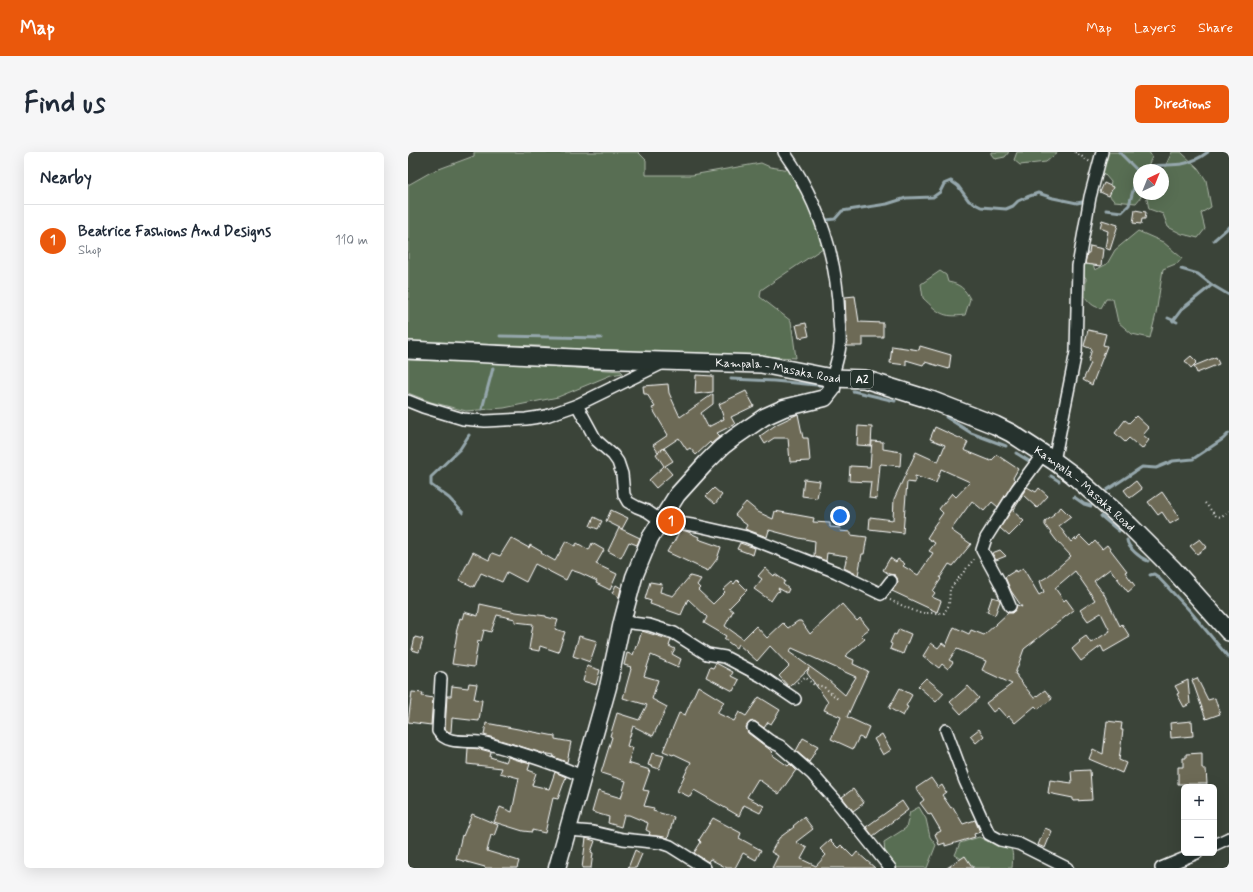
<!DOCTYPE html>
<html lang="en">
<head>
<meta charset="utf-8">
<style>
	body { margin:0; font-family:Mynerve,sans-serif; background:#f6f6f7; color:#1f2937 }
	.controls { position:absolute; right:12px; bottom:12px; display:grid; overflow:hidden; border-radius:6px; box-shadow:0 4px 16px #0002 }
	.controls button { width:36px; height:36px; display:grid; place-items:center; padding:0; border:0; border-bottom:1px solid #e0e1e3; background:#fff; color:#1f2937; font:20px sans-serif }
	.compass { position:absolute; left:725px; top:12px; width:36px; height:36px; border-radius:50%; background:#fff; box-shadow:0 4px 16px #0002; rotate:43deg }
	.you { position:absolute; left:432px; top:364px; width:14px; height:14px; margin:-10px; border:3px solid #fff; border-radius:50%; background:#1a73e8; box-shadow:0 0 0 6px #1a73e833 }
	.badge { display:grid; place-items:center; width:26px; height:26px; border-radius:50%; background:#ea580c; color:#fff; font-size:13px; font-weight:700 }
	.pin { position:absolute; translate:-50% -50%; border:2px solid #fff; box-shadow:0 1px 4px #0006 }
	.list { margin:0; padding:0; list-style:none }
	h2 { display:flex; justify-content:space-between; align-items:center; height:52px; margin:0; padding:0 16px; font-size:17px }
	h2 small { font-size:13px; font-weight:400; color:#747a83 }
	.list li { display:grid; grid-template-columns:26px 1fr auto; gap:12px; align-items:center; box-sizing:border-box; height:72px; padding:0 16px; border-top:1px solid #e0e1e3 }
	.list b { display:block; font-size:15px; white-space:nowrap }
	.list p { margin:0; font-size:13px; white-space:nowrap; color:#747a83 }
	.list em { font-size:13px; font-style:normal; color:#747a83 }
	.map { position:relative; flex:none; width:821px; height:716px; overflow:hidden; border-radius:6px }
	header { display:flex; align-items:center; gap:24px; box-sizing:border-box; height:56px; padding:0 20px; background:#ea580c; color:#fff }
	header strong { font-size:19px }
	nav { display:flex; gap:22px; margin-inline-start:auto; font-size:14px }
	.intro { display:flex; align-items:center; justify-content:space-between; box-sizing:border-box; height:96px; padding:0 24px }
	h1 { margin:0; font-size:28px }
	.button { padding:10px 18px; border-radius:6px; background:#ea580c; color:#fff; font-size:14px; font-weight:700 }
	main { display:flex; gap:24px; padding:0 24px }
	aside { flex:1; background:#fff; border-radius:6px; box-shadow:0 4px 16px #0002 }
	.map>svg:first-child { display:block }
</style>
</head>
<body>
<header>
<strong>Map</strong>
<nav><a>Map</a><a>Layers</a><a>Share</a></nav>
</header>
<div class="intro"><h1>Find us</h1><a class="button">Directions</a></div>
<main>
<aside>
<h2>Nearby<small></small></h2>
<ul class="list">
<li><span class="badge">1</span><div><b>Beatrice Fashions And Designs</b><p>Shop</p></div><em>110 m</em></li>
</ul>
</aside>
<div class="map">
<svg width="821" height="716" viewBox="0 0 821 716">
	<rect width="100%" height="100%" fill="#3b4439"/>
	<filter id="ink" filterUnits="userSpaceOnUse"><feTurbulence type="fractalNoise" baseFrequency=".025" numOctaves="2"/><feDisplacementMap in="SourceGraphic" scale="8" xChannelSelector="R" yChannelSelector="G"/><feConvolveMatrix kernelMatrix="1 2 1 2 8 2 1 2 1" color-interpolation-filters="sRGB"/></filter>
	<g filter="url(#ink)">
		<g fill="#586e52" stroke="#acb6a8">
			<path d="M66,0H230L238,8V23H284L353,11L362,15L383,18L410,74L415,96L353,138L352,145L383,169L388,206L290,201L175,198L132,194L0,190V33L23,20L66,4Z"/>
			<path d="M583,0H601L597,5L587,7L583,2Z"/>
			<path d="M609,0H650L638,10L612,13L606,8Z"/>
			<path d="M698,0H741L744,5L738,18H731V42H733V45L728,51L706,49L700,42L703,30L692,17Z"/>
			<path d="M764,0H773L790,16L798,28L803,55L793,61L797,77L790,86L774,82L760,75L755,62L741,57L738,42H755V19Z"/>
			<path d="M730,79L755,90L774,106L770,111L755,117L748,162L742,186L724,182L710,170L705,147H698L693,156C685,155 682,151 677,145L678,126L672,119L677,102L683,107L687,118L699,112L707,98Z"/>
			<path d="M532,119L538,123L540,130C552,132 557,137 562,147L557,163C534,166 531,161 515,146L513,132Z"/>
			<path d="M0,208L78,210L213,219L215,221L203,223L150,245L96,256L58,259L23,250L0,241Z"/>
			<path d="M511,655L518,667L522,685L528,693L519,716H488L477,701L476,690L498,676L502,660Z"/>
			<path d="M588,682C604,695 606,695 604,716H566L565,714L547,703L552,691L571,685L581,690Z"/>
		</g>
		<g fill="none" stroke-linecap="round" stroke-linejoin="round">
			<g stroke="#95a7ac" stroke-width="3">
				<path d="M711,0L731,20"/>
				<path d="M734,18C745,11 761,14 774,12C784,10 792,6 800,0"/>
				<path d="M698,58L714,60L721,53L728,28L731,22"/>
				<path d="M418,68L427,67L434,59L479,52L498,46L525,45L532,40L536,32L543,29L550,34L561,49L573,55L598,57L605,54L610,49L619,45L630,41L645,46L669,51L674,50"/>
				<path d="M806,88L821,75"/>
				<path d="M773,117L790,122L804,133L821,143"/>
				<path d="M760,166L769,170"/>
				<path d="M765,169L774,157L804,133"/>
				<path d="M92,184L193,186"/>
				<path d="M323,227L366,229L419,234"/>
				<path d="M445,239L487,249"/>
				<path d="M74,257L85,216"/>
				<path d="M538,265L563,281L598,294"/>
				<path d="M608,301L621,309"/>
				<path d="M643,324L651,329"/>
				<path d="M699,338L734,315L748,316L765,309L785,307L815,287L821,281"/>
				<path d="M666,345L676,352L683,354"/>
				<path d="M55,361L41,346L23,333V325L52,297L61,283"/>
				<path d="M693,364L711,379"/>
				<path d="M719,388C720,396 732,406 740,409"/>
				<path d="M742,423L746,422L749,424L782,459L821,506"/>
			</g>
		</g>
		<g fill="#6d6a56" stroke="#fff" fill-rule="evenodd">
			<path d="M696,31L705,35L701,44L692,40Z"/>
			<path d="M727,58L738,60L737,67H734L733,72L725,71Z"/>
			<path d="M694,68L710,73L702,98L697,96L700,79L692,76Z"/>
			<path d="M682,94L695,97L693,114L677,112L679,101H681Z"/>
			<path d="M447,144L451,170L475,171V185H455V194H439L437,145Z"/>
			<path d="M398,171L401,184L391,186L388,173Z"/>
			<path d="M680,178L698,182L695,193L699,194L684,233L675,228L683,211L680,210L684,197L676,194Z"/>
			<path d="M484,194L511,198L512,194L543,203L541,217L517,210L515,213L498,208V213L482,211Z"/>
			<path d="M783,204L789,210L783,216L777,209Z"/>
			<path d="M808,205L811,212L789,221L786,214Z"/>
			<path d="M288,223L305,224V240L287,242Z"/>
			<path d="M260,232L261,241L272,265L305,242V252L293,261L300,275L316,267L311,252L338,239L346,254L323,265L327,272L309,281L312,284L303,292L302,290L288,303L282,296L279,298L271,286L250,300L245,293L260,283L244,256L247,255L239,242H236L235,234Z"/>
			<path d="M390,262L395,286H400L402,309L382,310L380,286H366L357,292L352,284L369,272Z"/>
			<path d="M728,264L741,276L735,283L741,288L734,297L721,286L717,290L707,281L717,268L721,271Z"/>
			<path d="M450,274L464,275L463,294L449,293Z"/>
			<path d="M527,275L560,290L556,298L583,309L589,303L610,317L605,326L607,328L590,355L584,350L576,359L564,349L543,378L563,392L545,414L541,412L532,426L533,427L525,439L527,441L524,445L533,449L529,460L484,439L490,430L489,426L487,423L481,422L475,418L482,406L488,410L490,407L497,412L495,414L510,423L525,401L521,399L527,391L519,386L526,375H525L535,361L531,357L544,341L548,345L562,330L533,317L528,331L507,324V331L499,330L495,381L461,377L462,365L485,368L486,347L508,300L530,310L537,293L522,287Z"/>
			<path d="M464,289L475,290V297L493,300L492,314L473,312L472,313L469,347L461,346L463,330L441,329L442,314L462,315Z"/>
			<path d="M256,296L265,309L257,314L264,322L248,336L241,328L256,314L248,302Z"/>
			<path d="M396,327L412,329L409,346L394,344Z"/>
			<path d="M728,329L734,337L722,346L716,338Z"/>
			<path d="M619,335L628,340L631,336L640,344L629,356L615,343L605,359L616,369L601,384L592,376Z"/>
			<path d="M306,336L314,343L307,352L298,344Z"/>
			<path d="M754,340L772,366L762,372L754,360L750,363L740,350Z"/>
			<path d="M338,350L350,360L365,367L367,359L406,366L405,370L422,371V375L433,376L432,379L443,380V383L459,385L456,402H454L450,423L436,416L439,404L419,401L418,409L406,404L407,389L391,386L361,378L359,385L337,377L339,373L332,368V367L327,363Z"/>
			<path d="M653,355L663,365L651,374L663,390L667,386L668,388L672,384L682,394L687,389L694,397L699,393L719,419L717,420L727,434L720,440L702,417L686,429L696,442L712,474L714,472L722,485L696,500L693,494L673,509L664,497L672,490L671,489L678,484L683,491L702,479L693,461L680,469L672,458L687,448L667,419L647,436L656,449L658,447L666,458L616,497L607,522L609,523V525L626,546L637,538L644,547L630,557L627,554L607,571L601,564L599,566L590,556L585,560L578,551L604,532L574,518L578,509L549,497L541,508L545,510L540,517L534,512L531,516L515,504L523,491L530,496L534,491L538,494L546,475L561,482L563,478L576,483L600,461H604L607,458L609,453L614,455L603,439L597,425L608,418L609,420L615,416L631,443L636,440L632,429L639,425L663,404L648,388L637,373V370L646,363L645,362Z"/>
			<path d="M203,358L220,366L214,377L198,369Z"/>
			<path d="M186,365L194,369L190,377L182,374Z"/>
			<path d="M211,376L232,386L229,393L221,390L213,406L200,399Z"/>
			<path d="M272,378L278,379L291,385L290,387L313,395L309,407L300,419L259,400L264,391L265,392Z"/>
			<path d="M103,386L121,396L122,393L134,400L133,401L147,409L158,389L167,394L169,391L181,398L184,391L196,398L188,412L209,422L202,438L188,431L189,429L172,421L163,418L158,428L127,412L118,430L99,420L94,430L73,421L66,435L51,428L65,400L81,408L84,401L92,404Z"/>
			<path d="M792,387L799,395L789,402L782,394Z"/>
			<path d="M332,391L347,396L345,403L329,397Z"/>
			<path d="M592,398L598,404L588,408L584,401Z"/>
			<path d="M357,416L366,424L367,422L377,429L375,432L381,437L379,441L370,436L372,439L369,440L363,449L346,437L354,427L350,424Z"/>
			<path d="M282,424L293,427L289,433L292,436L290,438L305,452L317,440L315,438L324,430L326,432L329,428L339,438L321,456L325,459L317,474L335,487L348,474L359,486L375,471L380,476L390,469H393L402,482L434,452L449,469L452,466L461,477L453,483L457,487L437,504L446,508L445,512L460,519L439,565L461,575L456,587L451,585L445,597L423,587L433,565L416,558L420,550L399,521L401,516L381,535L371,524L381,514L362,494L349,509L330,492L328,496L316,487L318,484L296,471L299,465L280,447L273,463L242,452L243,449L237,447L242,430L254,432L252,440L265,444ZM384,496L448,525L437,543L420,528L381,500Z"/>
			<path d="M208,433L213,436L211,445L204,441Z"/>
			<path d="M584,445L591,447L592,449L587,463L579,460Z"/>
			<path d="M72,452L108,460L138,464V465L150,468L147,477L157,480L150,500L132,494L131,499L121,497L125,472L107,470V467L89,463L83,480L76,478L73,490L70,489L66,515L44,512L49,481H48L52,466L54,467L56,460L70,464Z"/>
			<path d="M491,477L503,482L495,502L482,497L484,492L482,491L486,482L488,483Z"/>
			<path d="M234,479L263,488L261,494L267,497L264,502L273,507L270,515L243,503L236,524L250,528L244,547L259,555L245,584L225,574L219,594L225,596L220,611L242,618L235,638L241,639L236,654L246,656L245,659L266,665L260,686L241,683L242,680L238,678L240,671L221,663H216L213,675L200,671L201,665L184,660L190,639L213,646L218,629L193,621L204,585L202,584L209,561L231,568L239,553L215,546L223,517L222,516L223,515L216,513L219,501L225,503L228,494H229Z"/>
			<path d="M171,484L189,489L182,510L165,504Z"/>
			<path d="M7,485L15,487L11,500L4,498Z"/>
			<path d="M308,511L325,520L323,524L331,528L325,539L298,525L302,515L305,516Z"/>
			<path d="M179,514L192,518L188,533L175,529Z"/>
			<path d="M518,526L536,541L528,550L510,534Z"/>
			<path d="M789,526L800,548L807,546L812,562L798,567L784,528Z"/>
			<path d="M780,528L782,552L776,555L769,542L771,541L767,534Z"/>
			<path d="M61,531L69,532L66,547L74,548L71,569L44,566L43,580H41L37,577L39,544H43L44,534L60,536Z"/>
			<path d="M290,534L316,550L309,561L326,569L331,560L338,564L351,545L372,558L363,572L360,570L356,576L346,569L342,570L338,575L340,581L365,600L363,602L380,614L382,612L388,618L371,642L350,627L339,645L356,654L352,661L336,653L331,664L286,638L282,645L269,639L283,610L266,602L265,603L255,599L271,561L277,563Z"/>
			<path d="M560,534L571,546L553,562L542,550Z"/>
			<path d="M492,536L504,543L498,554L500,555L495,564L481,556Z"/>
			<path d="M4,540L15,541L14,544L25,546L23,573L0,570Z"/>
			<path d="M699,569L714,571L713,578H715L711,608L718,611L714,621L681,607L685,597L695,602Z"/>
			<path d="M784,569L785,584L763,586L762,571Z"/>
			<path d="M78,571L147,584V587L163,590L159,610L145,605L146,603L134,601L76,583Z"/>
			<path d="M571,577L576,584L568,591L562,584Z"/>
			<path d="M474,582L483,598L475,603L466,587Z"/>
			<path d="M395,586L410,594L401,610L388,599Z"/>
			<path d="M60,596L72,597L83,600L82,605L98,610L100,605L122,612L120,618L128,621L124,633L141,637L147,620L158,625L150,647L145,646L137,681L124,678V680L115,679L86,670L92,655L104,660L111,626L92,621L94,616L59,612Z"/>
			<path d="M244,601L256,604L251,617L240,613Z"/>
			<path d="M794,601V617H798L799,632H770V615H775V606H778V602Z"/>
			<path d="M682,618L684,648L665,649V646L640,641L642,628L664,631L663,619Z"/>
			<path d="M523,626L530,636L534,633L538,640L534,643L543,656L545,655L555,672L567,668L572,680L566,682L567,685L537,694V691L531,693L527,682L533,679L523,662L521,663L512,651L516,648L508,636Z"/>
			<path d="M445,637L456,651L445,659L434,645Z"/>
			<path d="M494,649L500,658L465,684L458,675Z"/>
			<path d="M64,662L90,673L86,684L83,683L79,699L111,709L109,716H77V715L48,707L54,683L55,684Z"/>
			<path d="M396,665L405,677L388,690L399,696L393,707L408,714L418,703L412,697L422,688L430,696L433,693L445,705L449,700L467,716H364L370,704L363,700L371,686L386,675L385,674Z"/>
			<path d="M305,666L333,681L331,686L353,698L348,708L335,701L327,716H319L302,707L300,710L286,701L293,690L291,688Z"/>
			<path d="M637,676L644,679L637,696L630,693Z"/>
			<path d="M178,686L187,689L183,700L185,701L183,716H174Z"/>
			<path d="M227,698L234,702L228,716H220Z"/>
			<path d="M557,704L565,716H539Z"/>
		</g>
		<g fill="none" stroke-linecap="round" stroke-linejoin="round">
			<g stroke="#fff" stroke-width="14">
				<g id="street">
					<path d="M376,0C411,50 429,104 431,165C431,174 433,184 432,193C431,204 427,215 424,226"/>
					<path d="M0,249L15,255L55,267L77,269L118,267L138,264L169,253L255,211"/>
					<path d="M169,253L188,288L205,303L210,310L214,322L216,343L220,350L229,355L239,359L252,368L290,374L339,385L428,420L473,442L483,429"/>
					<path d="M646,309L668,200L670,114L682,45L694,0"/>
					<path d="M602,454L592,431L574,398L578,386L609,337L635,302"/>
					<path d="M214,470L241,473L266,481L299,502L317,505L353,524L387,547"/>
					<path d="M33,526L30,579C39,593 58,588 73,590C83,592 93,596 102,598C127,606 152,613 175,625"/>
					<path d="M345,576L362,589L372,594L404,622L430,651L482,716"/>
					<path d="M538,578L557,629L581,682L592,688L611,692L659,716"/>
					<path d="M160,678L185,680L215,687L253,691L262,694L297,716"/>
					<path d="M806,693L821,686"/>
					<path d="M753,716L789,701"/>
				</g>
			</g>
			<g stroke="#fff" stroke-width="19">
				<path id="secondary" d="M149,716L200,535L214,470L226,425L242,386L269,343L298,311L314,295L327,285L356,265L376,256L417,246L424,237V226"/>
			</g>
			<g stroke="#fff" stroke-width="20">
				<g id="primary">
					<path id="s1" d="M0,198L187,207L353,212L424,226L456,227L523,248L587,273L603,281L646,309L665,323L721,373L764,416L821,480"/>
				</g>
			</g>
			<g stroke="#fff" stroke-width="2" stroke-dasharray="1 3" stroke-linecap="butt">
				<path d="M667,0L682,10"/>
				<path d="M797,351L808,364L814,365L821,359"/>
				<path d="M482,448L511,461H536L541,453L542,437L566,407"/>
				<path d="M386,533L397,525L405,532L416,535L431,548"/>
			</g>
			<use href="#street" stroke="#26332d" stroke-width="11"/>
			<use href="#secondary" stroke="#26332d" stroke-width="16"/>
			<use href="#primary" stroke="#26332d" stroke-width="17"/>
		</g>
	</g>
	<g text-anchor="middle" stroke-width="3" stroke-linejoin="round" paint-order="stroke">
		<rect fill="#26332d" stroke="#bec2c0" stroke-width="1" x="443" y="218" width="22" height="18" rx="3"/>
		<g font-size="11" font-weight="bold" fill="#fff">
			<text x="454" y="231">A2</text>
		</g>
		<g font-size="12" fill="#fff" stroke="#26332d">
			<text dy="4" stroke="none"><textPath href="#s1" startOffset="371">Kampala - Masaka Road</textPath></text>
			<text dy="4" stroke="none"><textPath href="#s1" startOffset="707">Kampala - Masaka Road</textPath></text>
		</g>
	</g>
</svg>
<div class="controls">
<button>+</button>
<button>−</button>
</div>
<svg class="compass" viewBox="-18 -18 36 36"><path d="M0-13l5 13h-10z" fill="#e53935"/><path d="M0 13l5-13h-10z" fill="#747a83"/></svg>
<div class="you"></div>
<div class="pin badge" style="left:263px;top:369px">1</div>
</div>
</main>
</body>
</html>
